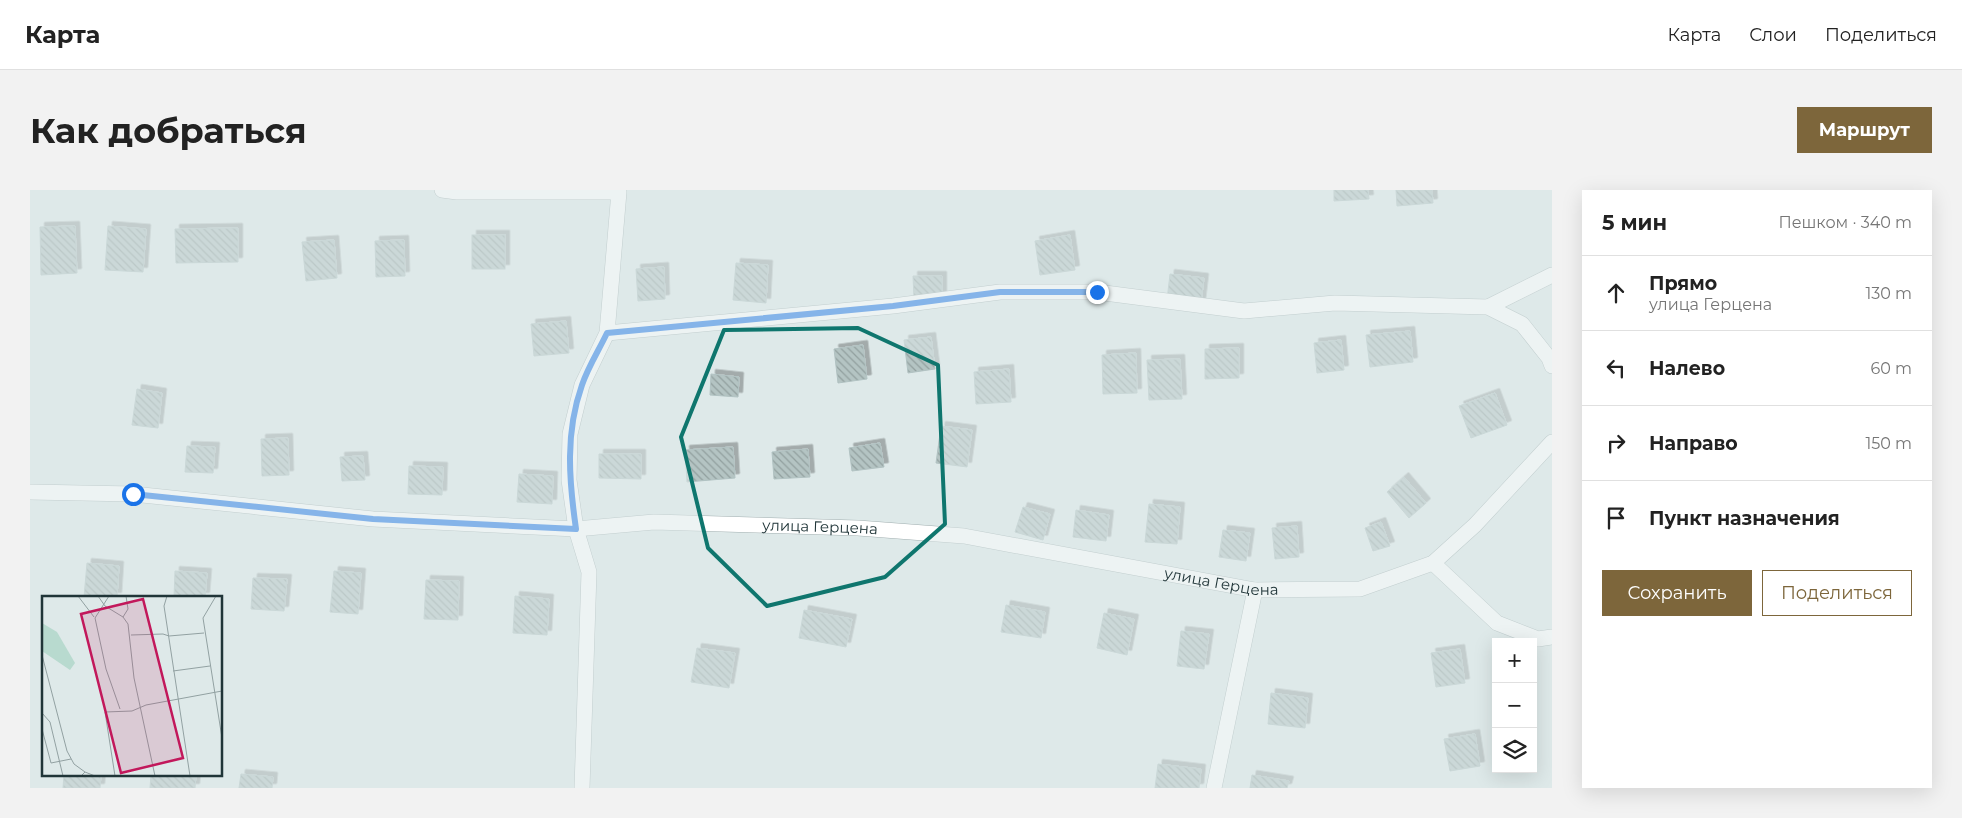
<!DOCTYPE html>
<html lang="ru">
<head>
<meta charset="utf-8">
<style>
	body { margin:0; font-family:Montserrat,sans-serif; background:#f2f2f2; color:#222 }
	.controls { position:absolute; right:15px; bottom:15px; display:grid; overflow:hidden; border-radius:0px; box-shadow:0 5px 20px #0002 }
	.controls button { width:45px; height:45px; display:grid; place-items:center; padding:0; border:0; border-bottom:1px solid #e0e0e0; background:#fff; color:#222; font:25px sans-serif }
	.stop { position:absolute; width:15px; height:15px; margin:-11px; border:4px solid #1a73e8; border-radius:50%; background:#fff }
	.stop.end { background:#1a73e8; border-color:#fff; box-shadow:0 1px 5px #0008 }
	.list { margin:0; padding:0; list-style:none }
	h2 { display:flex; justify-content:space-between; align-items:center; height:65px; margin:0; padding:0 20px; font-size:21px }
	h2 small { font-size:16px; font-weight:400; color:#767676 }
	.list li { display:grid; grid-template-columns:32px 1fr auto; gap:15px; align-items:center; box-sizing:border-box; height:75px; padding:0 20px; border-top:1px solid #e0e0e0 }
	.list b { display:block; font-size:19px; white-space:nowrap }
	.list p { margin:0; font-size:16px; white-space:nowrap; color:#767676 }
	.list em { font-size:16px; font-style:normal; color:#767676 }
	.actions { display:flex; gap:10px; padding:15px 20px }
	.actions a { flex:1; padding:11px 0; border:1px solid #7d663b; border-radius:0px; text-align:center; font-size:18px; color:#7d663b }
	.actions .main { background:#7d663b; color:#fff }
	.icon { flex:none; width:28px; height:28px; fill:none; stroke:currentColor; stroke-width:2; stroke-linecap:round; stroke-linejoin:round }
	.map { position:relative; flex:none; width:1522px; height:598px; overflow:hidden; border-radius:0px }
	header { display:flex; align-items:center; gap:30px; box-sizing:border-box; height:70px; padding:0 25px; background:#fff; border-bottom:1px solid #e0e0e0 }
	header strong { font-size:24px }
	nav { display:flex; gap:28px; margin-inline-start:auto; font-size:18px }
	.intro { display:flex; align-items:center; justify-content:space-between; box-sizing:border-box; height:120px; padding:0 30px }
	h1 { margin:0; font-size:35px }
	.button { padding:12px 22px; border-radius:0px; background:#7d663b; color:#fff; font-size:18px; font-weight:700 }
	main { display:flex; gap:30px; padding:0 30px }
	aside { flex:1; background:#fff; border-radius:0px; box-shadow:0 5px 20px #0002 }
	.map>svg:first-child { display:block }
</style>
</head>
<body>
<header>
<strong>Карта</strong>
<nav><a>Карта</a><a>Слои</a><a>Поделиться</a></nav>
</header>
<div class="intro"><h1>Как добраться</h1><a class="button">Маршрут</a></div>
<main>
<div class="map">
<svg width="1522" height="598" viewBox="0 0 1522 598">
	<defs>
		<pattern id="building-back-hatch" width="6" height="6" patternUnits="userSpaceOnUse" patternTransform="scale(1.25)"><rect width="6" height="6" fill="#b4c4c3"/><path d="M-1 5l2 2M0 0l6 6M5-1l2 2" fill="none" stroke="#92a09f"/></pattern>
		<filter id="shadow"><feDropShadow dx="4.5" dy="-4.5" stdDeviation="0" flood-color="#0004"/></filter>
	</defs>
	<rect width="100%" height="100%" fill="#dee9e9"/>
	<g fill="url(#building-back-hatch)" stroke="#b1c2c2" filter="url(#shadow)">
		<path d="M1304,0H1338L1339,9L1304,11Z"/>
		<path d="M1366,0H1402L1403,13L1367,16Z"/>
		<path d="M45,36L47,83L11,85L10,37Z"/>
		<path d="M78,36L116,39L113,82L75,80Z"/>
		<path d="M208,38V72L146,73L145,39Z"/>
		<rect x="442" y="45" width="33" height="34"/>
		<path d="M1040,45L1045,80L1010,85L1005,51Z"/>
		<path d="M304,50L307,88L276,91L272,52Z"/>
		<path d="M374,50L375,86L346,87L345,51Z"/>
		<path d="M706,73L738,75L736,113L703,110Z"/>
		<path d="M634,77L635,109L608,111L606,79Z"/>
		<path d="M1140,84L1174,88L1171,113L1137,110Z"/>
		<path d="M883,86H912V109H884Z"/>
		<path d="M536,131L539,163L504,166L501,134Z"/>
		<path d="M1380,141L1383,172L1340,177L1336,145Z"/>
		<path d="M901,147L905,179L878,183L874,150Z"/>
		<path d="M1311,150L1314,180L1287,183L1284,153Z"/>
		<path d="M833,155L837,189L808,193L804,159Z"/>
		<path d="M1209,158V188L1175,189V159Z"/>
		<path d="M1106,163L1107,203L1073,204L1072,165Z"/>
		<path d="M1150,169L1152,209L1119,210L1117,170Z"/>
		<path d="M979,179L981,212L946,214L944,182Z"/>
		<path d="M681,184L709,187L708,207L680,205Z"/>
		<path d="M107,199L132,203L128,238L102,235Z"/>
		<path d="M1465,203L1477,235L1441,248L1429,216Z"/>
		<path d="M911,236L942,240L937,277L906,273Z"/>
		<path d="M258,248L259,285L232,286L231,249Z"/>
		<path d="M850,253L854,277L822,281L819,258Z"/>
		<path d="M157,256L185,257L183,283L155,282Z"/>
		<path d="M703,257L705,288L657,292L655,260Z"/>
		<path d="M778,259L780,287L744,289L742,262Z"/>
		<path d="M569,264H611V289L569,288Z"/>
		<path d="M333,266L335,290L312,291L310,267Z"/>
		<path d="M379,276L413,277L412,305L378,304Z"/>
		<path d="M489,284L523,286L522,314L487,312Z"/>
		<path d="M1374,287L1396,313L1379,328L1357,302Z"/>
		<path d="M1119,314L1150,317L1147,354L1115,352Z"/>
		<path d="M993,317L1020,324L1013,350L985,342Z"/>
		<path d="M1046,320L1079,325L1076,351L1043,347Z"/>
		<path d="M1351,332L1360,356L1343,361L1335,338Z"/>
		<path d="M1267,336L1269,367L1245,369L1242,338Z"/>
		<path d="M1193,340L1220,343L1216,371L1189,367Z"/>
		<path d="M57,373L89,376L87,407H54Z"/>
		<path d="M145,381L177,383L175,407H144Z"/>
		<path d="M304,381L331,383L328,424L300,422Z"/>
		<path d="M223,388L257,389L254,421L221,419Z"/>
		<path d="M396,390L429,391L428,430L394,429Z"/>
		<path d="M485,406L519,409L517,445L483,443Z"/>
		<path d="M976,415L1015,422L1011,448L971,442Z"/>
		<path d="M774,420L822,429L816,457L769,448Z"/>
		<path d="M1074,423L1104,429L1097,465L1067,458Z"/>
		<path d="M1151,441L1179,444L1174,479L1147,476Z"/>
		<path d="M667,458L705,463L699,498L661,492Z"/>
		<path d="M1430,459L1435,493L1406,497L1401,463Z"/>
		<path d="M1241,503L1278,508L1275,538L1238,534Z"/>
		<path d="M1445,544L1450,576L1420,581L1414,549Z"/>
		<path d="M1128,574L1171,579L1169,598H1125Z"/>
		<path d="M34,584H71L70,598H33Z"/>
		<path d="M121,584H166L165,598H120Z"/>
		<path d="M211,584L243,587L242,598H209Z"/>
		<path d="M1222,585L1259,591L1257,598H1220Z"/>
	</g>
	<g fill="none" stroke-linecap="round" stroke-linejoin="round">
		<g stroke="#a1afb0" stroke-width="16">
			<g id="minor">
				<path d="M412,0L427,2H589L577,143L552,195L540,244L539,290L546,339L559,382L552,598"/>
				<path d="M1458,117L1522,85"/>
				<path d="M577,143L863,116L970,102H1067L1214,121L1305,113L1458,117L1492,134L1519,168L1522,176"/>
				<path id="s1" d="M0,302L103,304L343,329L546,339L624,332L828,338L934,346L1225,400L1330,399L1403,373L1445,335L1522,252"/>
				<path d="M1403,373L1467,433L1508,449L1522,447"/>
				<path d="M1184,598L1225,400"/>
			</g>
		</g>
		<use href="#minor" stroke="#fff" stroke-width="15"/>
	</g>
	<g fill="none" stroke-linecap="round" stroke-linejoin="round">
		<path stroke="#1a73e8" stroke-width="6" d="M103,304L343,329L546,339C539,290 535,243 552,195C558,177 569,160 577,143L863,116L970,102H1067"/>
	</g>
	<path d="M0 0H1522V598H0ZM828,138L908,175L915,334L855,387L737,416L678,358L651,247L694,140Z" fill="#dee9e9" fill-opacity=".55" fill-rule="evenodd"/>
	<path fill="none" stroke="#0f766e" stroke-width="4" stroke-linejoin="round" d="M828,138L908,175L915,334L855,387L737,416L678,358L651,247L694,140Z"/>
	<g text-anchor="middle" stroke-width="4.5" stroke-linejoin="round" paint-order="stroke">
		<g font-size="15" fill="#203538" stroke="#eef6f5">
			<text dy="5" stroke="none"><textPath href="#s1" startOffset="792">улица Герцена</textPath></text>
			<text dy="5" stroke="none"><textPath href="#s1" startOffset="1198">улица Герцена</textPath></text>
		</g>
	</g>
	<g transform="translate(12 406)">
		<rect width="180" height="180" fill="#dee9e9"/>
		<path d="M0,27L15,36L33,67L28,74L0,55Z" fill="#b8dacf"/>
		<path fill="none" stroke="#92a1a2" stroke-width="1" d="M36,0L52,21M56,0L63,10L81,21L86,28L92,82L113,180M67,0L53,22L64,73L78,113M125,0L122,10L148,180M174,0L161,22L180,142M81,21L86,13L84,0M89,39L121,38L127,40L162,37M0,59L25,155L32,168L43,176M131,75L168,70M0,117L8,126L21,180M0,133L9,167L29,163M39,180L43,176L53,180M73,180L63,116L90,115L104,109L180,95"/>
		<path fill="#c2185b" fill-opacity="0.15" stroke="#c2185b" stroke-width="2.5" d="M101,3L141,162L79,177L39,18Z"/>
		<rect width="180" height="180" fill="none" stroke="#203538" stroke-width="2.5"/>
	</g>
</svg>
<div class="controls">
<button>+</button>
<button>−</button>
<button><svg class="icon" aria-label="layers" viewBox="0 0 24 24"><path d="M12 4l9 5-9 5-9-5zM3 14l9 5 9-5"/></svg></button>
</div>
<div class="stop" style="left:103px;top:304px"></div>
<div class="stop end" style="left:1067px;top:102px"></div>
</div>
<aside>
<h2>5 мин<small>Пешком · 340 m</small></h2>
<ul class="list">
<li><svg class="icon" aria-label="ahead" viewBox="0 0 24 24"><path d="M12 20V5M6 11l6-6 6 6"/></svg><div><b>Прямо</b><p>улица Герцена</p></div><em>130 m</em></li>
<li><svg class="icon" aria-label="left" viewBox="0 0 24 24"><path d="M17 20v-9H6M10 6l-5 5 5 5"/></svg><div><b>Налево</b></div><em>60 m</em></li>
<li><svg class="icon" aria-label="right" viewBox="0 0 24 24"><path d="M7 20v-9h11M14 6l5 5-5 5"/></svg><div><b>Направо</b></div><em>150 m</em></li>
<li><svg class="icon" aria-label="arrive" viewBox="0 0 24 24"><path d="M6 21V4h12l-3 4 3 4H6"/></svg><div><b>Пункт назначения</b></div></li>
</ul>
<div class="actions"><a class="main">Сохранить</a><a>Поделиться</a></div>
</aside>
</main>
</body>
</html>
